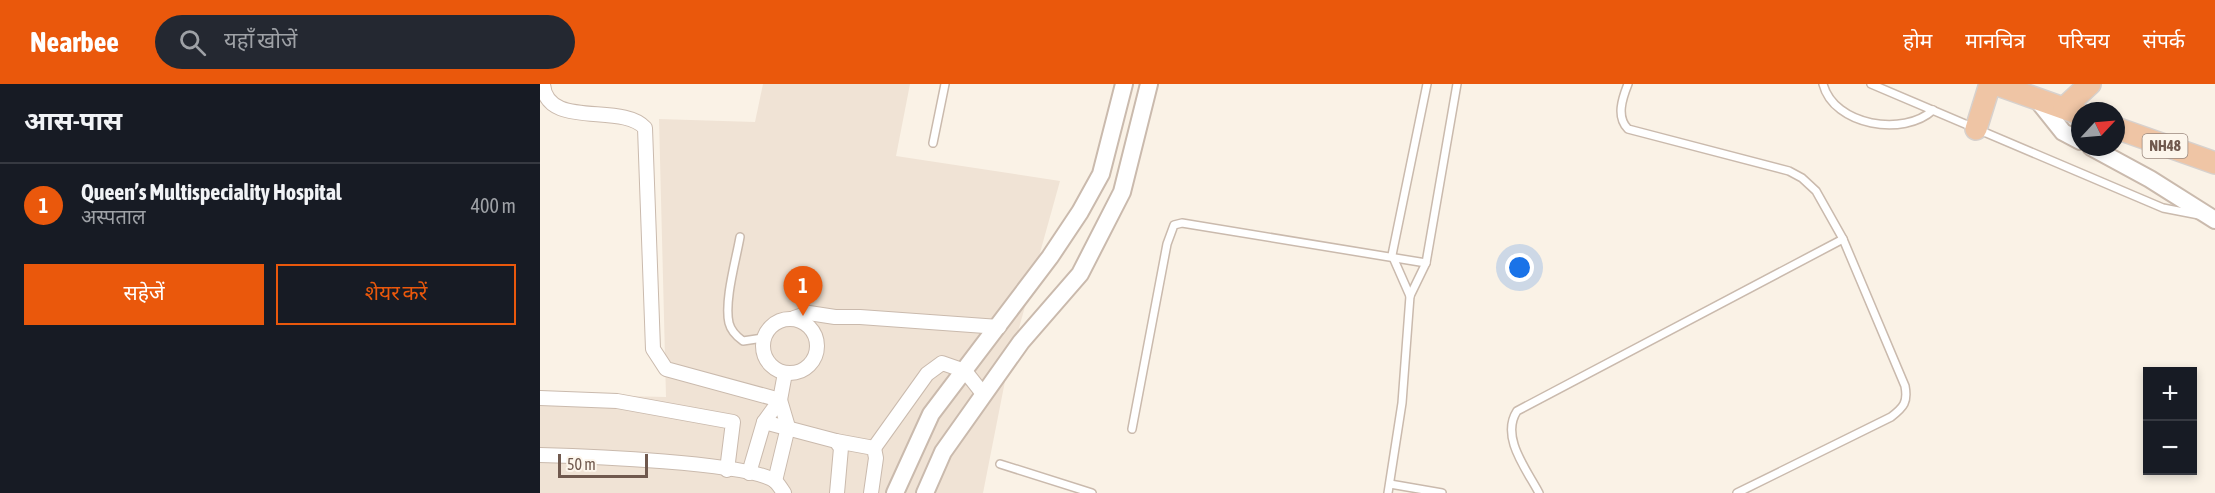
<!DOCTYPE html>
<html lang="hi">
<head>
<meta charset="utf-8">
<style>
	body { margin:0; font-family:"Asap Condensed","Noto Sans Devanagari",sans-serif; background:#242831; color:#f1f3f6 }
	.controls { position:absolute; right:18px; bottom:18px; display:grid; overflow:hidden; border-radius:0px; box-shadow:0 3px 9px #0003 }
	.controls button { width:54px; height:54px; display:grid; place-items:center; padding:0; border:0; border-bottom:2px solid #363941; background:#171b24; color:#f1f3f6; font:30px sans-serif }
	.compass { position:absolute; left:1531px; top:18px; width:54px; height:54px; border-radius:50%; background:#171b24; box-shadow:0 3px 9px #0003; rotate:64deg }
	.scale { position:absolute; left:18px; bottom:15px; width:90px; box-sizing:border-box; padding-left:6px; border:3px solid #70594e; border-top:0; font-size:16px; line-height:21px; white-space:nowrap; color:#70594e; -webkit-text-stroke:4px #fdf6ec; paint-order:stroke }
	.you { position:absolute; left:980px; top:184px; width:21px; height:21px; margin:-15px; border:4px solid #fff; border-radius:50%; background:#1a73e8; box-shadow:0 0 0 9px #1a73e833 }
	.badge { display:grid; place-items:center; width:39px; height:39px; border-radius:50%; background:#ea580c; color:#fff; font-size:20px; font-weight:700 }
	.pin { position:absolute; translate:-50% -50px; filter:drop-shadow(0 2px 3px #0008) }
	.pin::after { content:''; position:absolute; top:32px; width:21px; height:18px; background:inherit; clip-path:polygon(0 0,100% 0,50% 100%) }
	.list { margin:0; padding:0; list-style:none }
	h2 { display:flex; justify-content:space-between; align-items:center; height:78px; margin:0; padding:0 24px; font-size:26px }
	h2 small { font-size:20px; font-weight:400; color:#9ea1a6 }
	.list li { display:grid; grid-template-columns:39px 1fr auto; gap:18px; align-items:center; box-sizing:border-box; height:84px; padding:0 24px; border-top:2px solid #363941 }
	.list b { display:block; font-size:22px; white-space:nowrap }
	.list p { margin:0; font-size:20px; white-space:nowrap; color:#9ea1a6 }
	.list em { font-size:20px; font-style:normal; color:#9ea1a6 }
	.actions { display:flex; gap:12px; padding:18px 24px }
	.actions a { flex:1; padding:14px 0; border:2px solid #ea580c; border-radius:0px; text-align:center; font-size:21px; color:#ea580c }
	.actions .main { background:#ea580c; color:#fff }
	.icon { flex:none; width:33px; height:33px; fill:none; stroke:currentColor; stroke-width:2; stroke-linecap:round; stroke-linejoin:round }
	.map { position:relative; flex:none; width:1675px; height:409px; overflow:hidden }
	header { display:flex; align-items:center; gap:36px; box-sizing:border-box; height:84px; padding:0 30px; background:#ea580c; color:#fff }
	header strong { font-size:28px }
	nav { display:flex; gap:33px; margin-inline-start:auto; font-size:21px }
	.search { width:420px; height:54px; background:#242831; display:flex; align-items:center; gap:15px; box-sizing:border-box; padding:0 21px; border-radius:33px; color:#9ea1a6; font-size:22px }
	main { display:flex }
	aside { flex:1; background:#171b24 }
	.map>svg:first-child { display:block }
</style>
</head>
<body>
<header>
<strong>Nearbee</strong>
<div class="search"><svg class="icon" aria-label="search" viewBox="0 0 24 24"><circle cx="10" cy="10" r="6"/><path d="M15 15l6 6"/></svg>यहाँ खोजें</div>
<nav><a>होम</a><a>मानचित्र</a><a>परिचय</a><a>संपर्क</a></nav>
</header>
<main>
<aside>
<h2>आस-पास<small></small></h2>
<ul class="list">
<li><span class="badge">1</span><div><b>Queen’s Multispeciality Hospital</b><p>अस्पताल</p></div><em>400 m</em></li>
</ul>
<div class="actions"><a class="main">सहेजें</a><a>शेयर करें</a></div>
</aside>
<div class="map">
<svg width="1675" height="409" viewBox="0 0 1675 409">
	<rect width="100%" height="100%" fill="#faf2e6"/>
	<path fill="#f0e3d5" d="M223,0H370L356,72L520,97L467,287L443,409H0V310L126,313L119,35L215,38Z"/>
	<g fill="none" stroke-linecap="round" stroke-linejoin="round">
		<g stroke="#cabaad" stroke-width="10">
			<g id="service">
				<path d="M1088,0C1082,15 1076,33 1088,45L1249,87L1262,94L1276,107L1303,155L1365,302C1368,318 1364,323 1351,333L1197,409"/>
				<path d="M1283,0C1294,42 1364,53 1393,26"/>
				<path d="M1331,0L1623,124L1659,131"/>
				<path d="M393,59L405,0"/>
				<path d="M200,153C196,176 184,217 189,239C191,247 196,252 203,257L223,254"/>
				<path d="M870,212L852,171L887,0"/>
				<path d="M592,345L627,160L634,141L642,139L886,179"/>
				<path d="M460,380L552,409"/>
				<path d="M850,400L902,409"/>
				<path d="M848,409L862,319L870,212L886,179L917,0"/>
				<path d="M999,409C987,386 960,353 977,327L1303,155"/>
			</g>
		</g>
		<g stroke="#cabaad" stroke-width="16">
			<g id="minor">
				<path d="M3,0C6,46 82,18 105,44L113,265L126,285L240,316"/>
				<path d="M254,234L269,229L295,233H320L459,243"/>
				<circle cx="250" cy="262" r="27"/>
				<path d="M0,314L77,317L193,338L187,386"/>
				<path d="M224,338L296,357L301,364L297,409"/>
				<path d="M296,357L334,364L336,374L331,409"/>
				<path d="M334,364L387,290L402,279L425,287L444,311"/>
				<path d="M0,371C38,372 213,378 236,398C239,401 242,406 244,409"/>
				<path d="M209,389L224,338L240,316L245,289"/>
				<path d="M235,397L248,343L240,316"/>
			</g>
		</g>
		<g stroke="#cabaad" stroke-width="20">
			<g id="tertiary">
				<path d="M1495,13L1523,48L1540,57"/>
				<path d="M1551,63L1610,95L1675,136"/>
				<path d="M355,409L391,330L510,173L540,128L561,90L584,0"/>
				<path d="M385,409L403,368L481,258L540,190L582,108L609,0"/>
			</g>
		</g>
		<g stroke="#d7d1cd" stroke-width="24">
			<g id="trunk">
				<path d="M1455,0L1540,30"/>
				<path d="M1524,24L1550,0"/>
				<path d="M1576,44L1675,79"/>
				<path d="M1436,45L1450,0"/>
			</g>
		</g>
		<use href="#service" stroke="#fff" stroke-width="7"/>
		<use href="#minor" stroke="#fff" stroke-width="14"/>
		<use href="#tertiary" stroke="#fff" stroke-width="16"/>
		<use href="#trunk" stroke="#efc5a5" stroke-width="21"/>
	</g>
	<g text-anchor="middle" stroke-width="4.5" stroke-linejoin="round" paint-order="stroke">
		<rect fill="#fdf6ec" stroke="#9a887d" stroke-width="1.5" x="1602.5" y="50" width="45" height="24" rx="4.5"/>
		<g font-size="15" font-weight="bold" fill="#70594e">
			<text x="1625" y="67">NH48</text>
		</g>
	</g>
</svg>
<div class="controls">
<button>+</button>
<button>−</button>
</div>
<svg class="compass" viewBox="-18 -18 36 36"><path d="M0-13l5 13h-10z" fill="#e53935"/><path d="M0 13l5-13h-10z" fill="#9ea1a6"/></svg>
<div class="scale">50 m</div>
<div class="you"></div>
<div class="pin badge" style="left:263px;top:232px">1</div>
</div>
</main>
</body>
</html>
